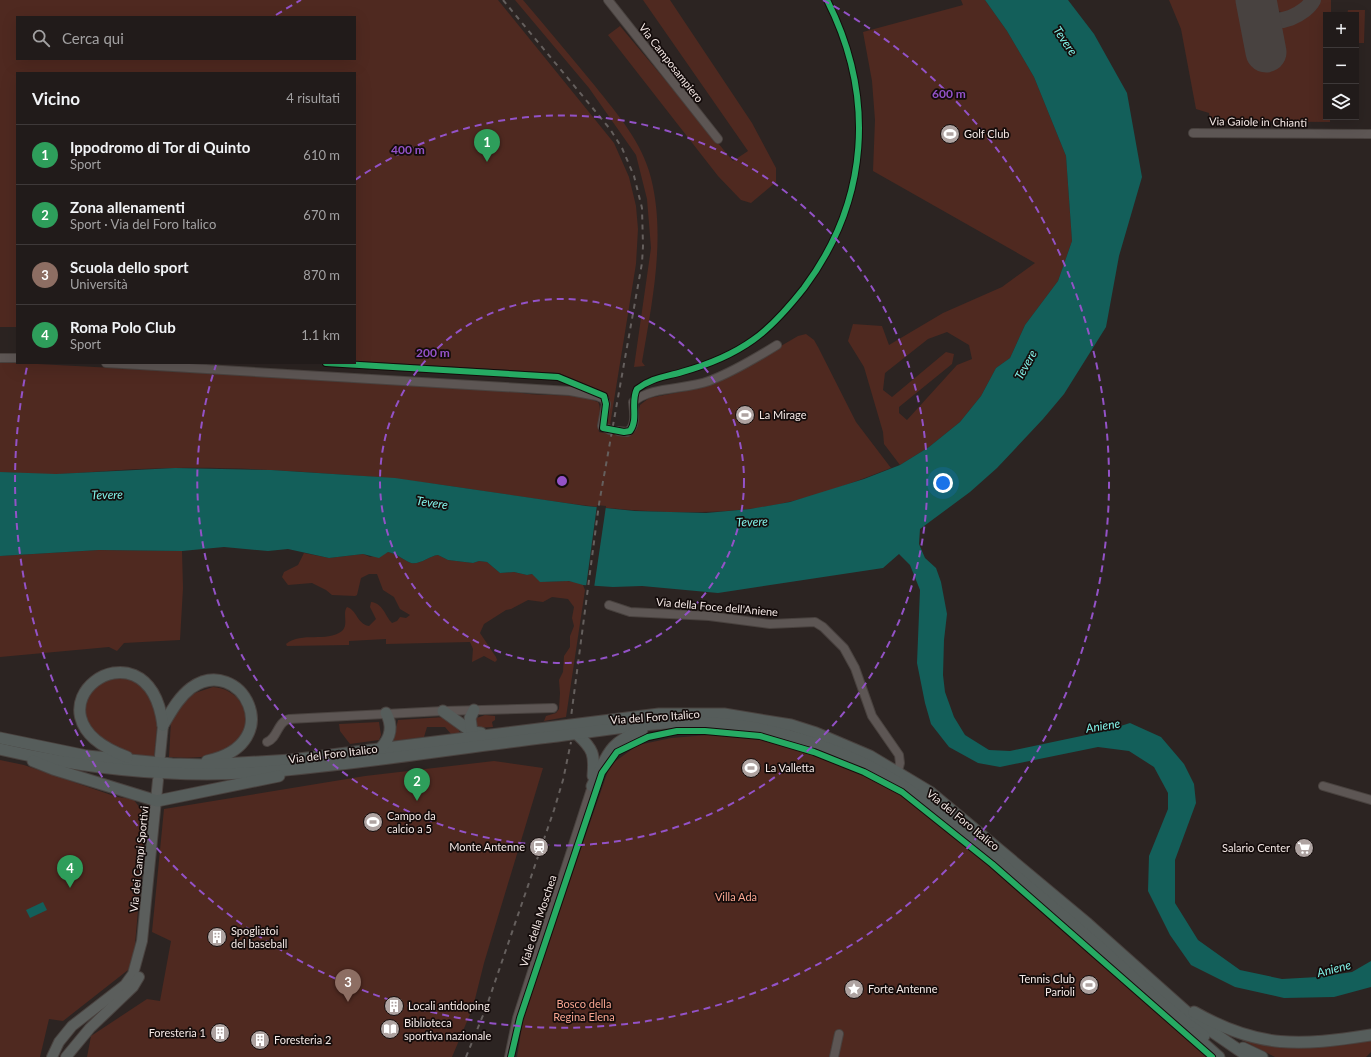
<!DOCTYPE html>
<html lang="it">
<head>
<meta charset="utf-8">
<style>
	body { margin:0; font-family:Lato,sans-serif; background:#292423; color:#f1f3f6 }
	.controls { position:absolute; right:12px; top:12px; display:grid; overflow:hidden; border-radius:0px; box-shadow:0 4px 16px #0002 }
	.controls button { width:36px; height:36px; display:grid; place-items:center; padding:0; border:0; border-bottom:1px solid #3e3939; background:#211b1a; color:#f1f3f6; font:20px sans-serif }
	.you { position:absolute; left:943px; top:483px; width:14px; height:14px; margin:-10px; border:3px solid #fff; border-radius:50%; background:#1a73e8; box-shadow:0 0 0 6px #1a73e833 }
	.badge { display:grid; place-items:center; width:26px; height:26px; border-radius:50%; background:#ea580c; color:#fff; font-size:13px; font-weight:700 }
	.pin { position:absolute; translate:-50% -33px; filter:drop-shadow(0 1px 2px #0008) }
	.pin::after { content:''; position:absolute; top:21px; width:14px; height:12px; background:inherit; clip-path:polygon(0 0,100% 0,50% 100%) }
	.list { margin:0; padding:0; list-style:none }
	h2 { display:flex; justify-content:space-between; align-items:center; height:52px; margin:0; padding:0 16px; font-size:17px }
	h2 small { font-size:13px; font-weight:400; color:#a2a1a2 }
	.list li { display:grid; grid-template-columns:26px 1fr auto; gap:12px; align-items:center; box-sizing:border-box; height:60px; padding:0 16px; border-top:1px solid #3e3939 }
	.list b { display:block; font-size:15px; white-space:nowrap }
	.list p { margin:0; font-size:13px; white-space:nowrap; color:#a2a1a2 }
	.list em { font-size:13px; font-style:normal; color:#a2a1a2 }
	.icon { flex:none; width:22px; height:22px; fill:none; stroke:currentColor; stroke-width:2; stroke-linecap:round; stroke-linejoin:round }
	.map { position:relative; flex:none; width:1371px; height:1057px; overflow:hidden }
	.search { position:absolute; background:#211b1a; box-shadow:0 4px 16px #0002; left:16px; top:16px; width:340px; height:44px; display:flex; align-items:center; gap:10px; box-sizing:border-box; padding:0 14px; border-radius:0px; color:#a2a1a2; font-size:15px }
	.panel { position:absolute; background:#211b1a; box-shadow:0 4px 16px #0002; left:16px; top:72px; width:340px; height:292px; border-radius:0px }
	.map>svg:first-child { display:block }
</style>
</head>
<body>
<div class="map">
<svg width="1371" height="1057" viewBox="0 0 1371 1057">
	<rect width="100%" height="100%" fill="#2c2422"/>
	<g fill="#4f2920" fill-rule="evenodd">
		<path d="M0,0H498L614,143L629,177L636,206L638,229L636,264L610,425L606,422L610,399L607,393L559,373L355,361V73H17V327H0ZM17,17H355V59H17Z"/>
		<path d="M515,0H523C547,28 571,57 595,86C618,115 642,142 651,178C666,237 652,303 642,362L645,366L634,367L651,248L647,199L636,155L589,88Z"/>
		<path d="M643,0H670L752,123L776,168V182L751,203L741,200L718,176L608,35L620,26L733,161L748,151Z"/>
		<path d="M961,0H985L1007,31L1034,77L1066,156L1072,241L1058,281L1025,325L1010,358L996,368L981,396L960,422L929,447L900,465L884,444L883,432L864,367L848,341L853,324L882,326L889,345L943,313L1002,287L1035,263L873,171L875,120L872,81L863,32L963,5ZM947,332L969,345L972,359L957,365L907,420L899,413V407L952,364L954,354L946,352L892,397L883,390L885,373L928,339Z"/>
		<path d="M1169,0H1240L1253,61L1283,56L1277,32L1279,27C1296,21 1312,19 1319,0H1331V15H1326V117H1330V122L1210,121L1209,113L1196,109L1181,29Z"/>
		<path d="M1270,0H1307C1298,12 1274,20 1270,0Z"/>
		<path d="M1348,10H1365L1364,43H1356V15H1347Z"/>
		<path d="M806,334L814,340L818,347L856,422L891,468C845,486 797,504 748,509C614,524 482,483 348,475C291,471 234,467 176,468C137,468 98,472 59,474C39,475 19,473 0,472V362L358,381L517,392C543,398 570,391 598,402C603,412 596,422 599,432L624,436L632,434L640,405L649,398L701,388L733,374L798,336Z"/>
		<path d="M99,550L182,551L183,588L180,640L124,643L117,651L109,647L0,657V556Z"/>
		<path d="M388,552C398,554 403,560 411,563C420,565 429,556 438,555L448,560L473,563L479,561L487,562L500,573L514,572L527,575L532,574C536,577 539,580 545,581C557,583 572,578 583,585L585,590L566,717L544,721L546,716L556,713L559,709L560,693L559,680L563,672L564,656L570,647V636L574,626L572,618L574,607L568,599L552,597L543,602L528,600L511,609L506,610L484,624L480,633L496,657L497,660L495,662L484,656L472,662L473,649L470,642L386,644V639L349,641V645L287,646L286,644C302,631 326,643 342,631C349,625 342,613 347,607C357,610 357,624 369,626L376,619L370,607L371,602C383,603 385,616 392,623L397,621L400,617L406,618L410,615L400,609L394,597L383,590L377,574H369L361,578L357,595L355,596L332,595L326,590L312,583L288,585L282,577L284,572L298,565L304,553L329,558L363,554L370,557Z"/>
		<path d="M121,675L144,686L157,711V726L154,758C116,758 59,722 98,683C102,678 115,677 121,675Z"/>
		<path d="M213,687C249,690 257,732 227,750C210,759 188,758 169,757L171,721L185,702L195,693Z"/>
		<path d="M485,715L495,716V720L492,722L493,727L477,728L474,719Z"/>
		<path d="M445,717L457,726L460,733L451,734L445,727H427L424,737L393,741L398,720Z"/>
		<path d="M379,722L381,735L379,740L350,744L340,731L339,724Z"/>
		<path d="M732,733L790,744L851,766L900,793L926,812L996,872L1208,1057H517L524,1013L610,765L638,745L671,738Z"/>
		<path d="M0,760L24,765L117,797L133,799L144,813L146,822L134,955L128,970L63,1021L49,1019L40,1057H0Z"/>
		<path d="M494,761L543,768L484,963L473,1007L452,1057H87L91,1036L147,999L160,1001L171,941L152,932L164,809L365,776Z"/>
		<path d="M1234,1036L1371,1039V1052L1366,1057H1275Z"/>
	</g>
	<g fill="#135f5a">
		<path d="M985,0H1068L1094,34L1127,93L1142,177L1119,256L1106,327L1064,394L1043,419L997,468L970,492L920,529L919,544L925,558L936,568L941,582L947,614L944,640L943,675L945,692L954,717L965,735L989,750L1010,751L1105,731L1130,723L1161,737L1184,764L1194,784L1196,803L1175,860V903L1198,940L1240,970L1282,979L1318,977L1352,972L1371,961V987L1334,997L1284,998L1235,987L1191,965L1170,935L1148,891L1149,856L1168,809V793L1154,767L1129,751L1098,747L1000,767L978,763L949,747L931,724L925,703L917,663L920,590L910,565L899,554L883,568L718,593L642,586L613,587L583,585L569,581L540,582L532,574L527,575L514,572L500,573L487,562L479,561L473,563L448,560L438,555C429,556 420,565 411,563C403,560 398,554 388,552L379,558L363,554L329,558L288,549L268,551L224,547L182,551L99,550L0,556V472L56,474L175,468L271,470L395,478L586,506L635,511L706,513L750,509L790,502L864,479L900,465L929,447L960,422L981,396L996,368L1010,358L1025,325L1058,281L1072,241L1066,156L1034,77L1007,31Z"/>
		<path d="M43,902L47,910L30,918L26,910Z"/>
	</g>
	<path fill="#2c2422" d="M597,505L606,506L594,588L586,587Z"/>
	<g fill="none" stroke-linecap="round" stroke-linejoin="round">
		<path stroke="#484240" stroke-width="16" d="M1257,8C1259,10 1261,14 1263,16C1277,28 1306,14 1313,0"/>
		<path stroke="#484240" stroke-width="41" d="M1256,0L1266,52"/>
		<g stroke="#49423f" stroke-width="10">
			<g id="minor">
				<path d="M608,0L718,139"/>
				<path d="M1193,133L1371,134"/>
				<path d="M0,358H17"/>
				<path d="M106,363L570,391L597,396L604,399L606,404L602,426L610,430"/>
				<path d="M618,431L627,432C637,427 634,411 633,402C651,386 685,390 709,381C733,372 756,358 777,345"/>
				<path d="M609,605L630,612L709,616L770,624L815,622L823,627L844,648L855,668L872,716L899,755L900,763L898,771"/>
				<path d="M267,742C278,738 277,722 289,719L443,711L553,708"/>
				<path d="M1323,786L1371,800"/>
				<path d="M509,1057L517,1018L592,786"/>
				<path d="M834,1057L839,1034"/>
			</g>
		</g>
		<g stroke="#49423f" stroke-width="12">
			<g id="major">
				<path d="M160,756L163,725"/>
				<path d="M52,1057L59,1042L72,1026L125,985L133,974L142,941L158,780"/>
				<path d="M66,1057L90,1028L133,987L139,977"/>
			</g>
		</g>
		<g stroke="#49423f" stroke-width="13">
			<g id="highway">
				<path d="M443,711L472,732L481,733"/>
				<path d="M163,725C171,712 178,698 191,688C240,653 290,743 207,761"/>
				<path d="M472,732L470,718L474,710"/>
				<path d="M577,734C593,749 595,754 593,776"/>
				<path d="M0,738L87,756L172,764L206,765L291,760L659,714H724L791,725L816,733L870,756L930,792L1088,924L1198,1022L1249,1057"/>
				<path d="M381,748C391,737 393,726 386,713"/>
				<path d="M0,749C90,770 183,779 275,771C367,763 458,748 549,737C595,732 641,723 687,722C749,722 809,737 865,764C909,785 945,817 983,848C1023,882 1064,916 1103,950C1136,980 1168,1010 1204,1036"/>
				<path d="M127,757C9,713 147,610 163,725"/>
				<path d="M33,761L53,769L157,801L279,776"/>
				<path d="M592,786C608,756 606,744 642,730"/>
				<path d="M1194,1012C1259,1049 1300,1046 1371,1035"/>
				<path d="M1192,1033L1219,1057"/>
				<path d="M1243,1048L1262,1057"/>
			</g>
		</g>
		<use href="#minor" stroke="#5d5654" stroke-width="8"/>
		<use href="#major" stroke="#5b5e5c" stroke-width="10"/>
		<use href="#highway" stroke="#565d5b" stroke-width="11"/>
		<g stroke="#655f5d" stroke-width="2" stroke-dasharray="5 5" stroke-linecap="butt">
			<path d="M503,0L610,129L622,148L634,176L642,208L643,246L642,263L599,504L571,717"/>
			<path d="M466,1057L486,1008L554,810L563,780L571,742"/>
		</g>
		<g stroke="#140c0b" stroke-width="8">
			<g id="cycleway">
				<path d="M326,363L558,377L604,396L606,404L603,428L624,432L630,431C639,419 630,402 637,389C651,378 665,377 682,372C707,365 732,355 753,340C773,326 789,307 804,288C869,201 876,97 827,0"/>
				<path d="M511,1057L520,1018L602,773L617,752L648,737L677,731H705L760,736L814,752L864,772L902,792L992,864L1212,1057"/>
			</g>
		</g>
		<use href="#cycleway" stroke="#26ab63" stroke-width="6"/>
	</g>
	<g fill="none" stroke="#9352c7" stroke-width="2" stroke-dasharray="7 5">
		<circle cx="562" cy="481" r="182"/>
		<path d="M355 180A365 365 0 1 1 216 365"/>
		<path d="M276 15A547 547 0 0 1 301 0M823 0A547 547 0 1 1 27 367"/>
	</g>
	<defs>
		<g id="stadium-disc" transform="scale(1)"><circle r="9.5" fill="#aea3a1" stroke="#140c0b"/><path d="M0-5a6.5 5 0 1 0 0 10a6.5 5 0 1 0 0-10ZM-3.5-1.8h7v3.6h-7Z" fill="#fff"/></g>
		<g id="station-disc" transform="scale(1)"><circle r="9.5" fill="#aea3a1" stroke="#140c0b"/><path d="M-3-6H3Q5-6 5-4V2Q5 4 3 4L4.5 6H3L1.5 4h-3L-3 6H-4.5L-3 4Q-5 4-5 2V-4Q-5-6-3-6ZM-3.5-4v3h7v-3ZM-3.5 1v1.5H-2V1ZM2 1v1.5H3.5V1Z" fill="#fff"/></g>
		<g id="supermarket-disc" transform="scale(1)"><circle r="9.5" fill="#aea3a1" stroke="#140c0b"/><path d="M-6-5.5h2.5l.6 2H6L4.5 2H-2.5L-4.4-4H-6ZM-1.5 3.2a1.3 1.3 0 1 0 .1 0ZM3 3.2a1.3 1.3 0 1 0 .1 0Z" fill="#fff"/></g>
		<g id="building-disc" transform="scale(1)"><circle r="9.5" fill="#aea3a1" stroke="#140c0b"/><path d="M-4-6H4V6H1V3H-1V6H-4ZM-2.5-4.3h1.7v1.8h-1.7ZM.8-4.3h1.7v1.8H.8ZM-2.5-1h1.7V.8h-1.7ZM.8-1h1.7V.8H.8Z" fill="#fff"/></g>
		<g id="sight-disc" transform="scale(1)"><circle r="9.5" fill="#aea3a1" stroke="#140c0b"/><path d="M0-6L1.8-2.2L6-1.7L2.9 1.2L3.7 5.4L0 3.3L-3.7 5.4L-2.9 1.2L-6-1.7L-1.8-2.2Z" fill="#fff"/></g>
		<g id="library-disc" transform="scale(1)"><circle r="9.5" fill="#aea3a1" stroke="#140c0b"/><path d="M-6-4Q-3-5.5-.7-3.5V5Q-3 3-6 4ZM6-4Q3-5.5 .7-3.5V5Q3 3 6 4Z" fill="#fff"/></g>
	</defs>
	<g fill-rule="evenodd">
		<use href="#stadium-disc" x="950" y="134"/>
		<use href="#stadium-disc" x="745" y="415"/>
		<use href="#stadium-disc" x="751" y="768"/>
		<use href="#stadium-disc" x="373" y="822"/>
		<use href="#station-disc" x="539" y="847"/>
		<use href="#supermarket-disc" x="1304" y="848"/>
		<use href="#building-disc" x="217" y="937"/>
		<use href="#stadium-disc" x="1089" y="985"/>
		<use href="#sight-disc" x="854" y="989"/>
		<use href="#building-disc" x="394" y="1006"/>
		<use href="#library-disc" x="390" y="1029"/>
		<use href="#building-disc" x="220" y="1033"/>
		<use href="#building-disc" x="260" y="1040"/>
	</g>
	<g text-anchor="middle" stroke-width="3.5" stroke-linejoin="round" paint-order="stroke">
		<g font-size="11" fill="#f4e8e5" stroke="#140c0b">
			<text transform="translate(671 63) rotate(52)" y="4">Via Camposampiero</text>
			<text transform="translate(1258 122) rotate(1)" y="4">Via Gaiole in Chianti</text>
			<text transform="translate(717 607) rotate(5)" y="4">Via della Foce dell'Aniene</text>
			<text transform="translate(655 717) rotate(-4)" y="4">Via del Foro Italico</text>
			<text transform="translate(333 754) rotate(-7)" y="4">Via del Foro Italico</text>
			<text transform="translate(963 820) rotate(39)" y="4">Via del Foro Italico</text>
			<text transform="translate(139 859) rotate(-84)" y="4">Via dei Campi Sportivi</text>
			<text transform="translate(538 921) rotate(-72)" y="4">Viale della Moschea</text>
		</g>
		<g font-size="11" fill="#f4e8e5" stroke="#140c0b" text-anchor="start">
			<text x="964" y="138">Golf Club</text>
			<text x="759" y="419">La Mirage</text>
			<text x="765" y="772">La Valletta</text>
			<text x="387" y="820">Campo da<tspan x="387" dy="13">calcio a 5</tspan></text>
			<text x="525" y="851" text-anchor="end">Monte Antenne</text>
			<text x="1290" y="852" text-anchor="end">Salario Center</text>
			<text x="231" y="935">Spogliatoi<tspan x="231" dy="13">del baseball</tspan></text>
			<text x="1075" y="983" text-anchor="end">Tennis Club<tspan x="1075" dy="13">Parioli</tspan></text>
			<text x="868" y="993">Forte Antenne</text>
			<text x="408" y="1010">Locali antidoping</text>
			<text x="404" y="1027">Biblioteca<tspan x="404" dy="13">sportiva nazionale</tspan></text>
			<text x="206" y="1037" text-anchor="end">Foresteria 1</text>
			<text x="274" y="1044">Foresteria 2</text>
		</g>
		<g font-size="11" fill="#faa691" stroke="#140c0b">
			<text x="736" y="901">Villa Ada</text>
			<text x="584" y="1008">Bosco della<tspan x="584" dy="13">Regina Elena</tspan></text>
		</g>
		<g font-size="12" font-style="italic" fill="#80f1e7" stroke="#140c0b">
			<text transform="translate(1065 41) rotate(56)" y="4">Tevere</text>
			<text transform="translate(1026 365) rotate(-61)" y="4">Tevere</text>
			<text transform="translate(107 495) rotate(-1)" y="4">Tevere</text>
			<text transform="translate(432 503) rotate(8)" y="4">Tevere</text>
			<text transform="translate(752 522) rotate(-2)" y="4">Tevere</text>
			<text transform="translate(1103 726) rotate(-9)" y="4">Aniene</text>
			<text transform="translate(1334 969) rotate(-15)" y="4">Aniene</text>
		</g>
	</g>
	<circle cx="562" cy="481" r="6" fill="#9352c7" stroke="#140c0b" stroke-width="2"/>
	<g font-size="12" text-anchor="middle" font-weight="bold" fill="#9352c7" stroke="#140c0b" stroke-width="3.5" stroke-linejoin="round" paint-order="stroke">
		<text x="949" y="98">600 m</text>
		<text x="408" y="154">400 m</text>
		<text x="433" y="357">200 m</text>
	</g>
</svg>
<div class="controls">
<button>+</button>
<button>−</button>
<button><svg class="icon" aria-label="layers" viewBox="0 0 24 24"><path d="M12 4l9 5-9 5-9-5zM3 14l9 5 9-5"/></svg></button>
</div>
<div class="you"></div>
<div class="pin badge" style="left:487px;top:162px;background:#2e9e5b">1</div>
<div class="pin badge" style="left:417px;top:801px;background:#2e9e5b">2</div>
<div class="pin badge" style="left:348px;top:1002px;background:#8d6e63">3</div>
<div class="pin badge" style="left:70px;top:888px;background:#2e9e5b">4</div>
<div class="search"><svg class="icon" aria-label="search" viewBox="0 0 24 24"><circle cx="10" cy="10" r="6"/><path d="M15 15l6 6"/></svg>Cerca qui</div>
<section class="panel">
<h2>Vicino<small>4 risultati</small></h2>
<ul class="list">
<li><span class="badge" style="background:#2e9e5b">1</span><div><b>Ippodromo di Tor di Quinto</b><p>Sport</p></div><em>610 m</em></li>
<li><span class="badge" style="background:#2e9e5b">2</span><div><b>Zona allenamenti</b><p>Sport · Via del Foro Italico</p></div><em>670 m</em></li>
<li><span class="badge" style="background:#8d6e63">3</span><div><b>Scuola dello sport</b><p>Università</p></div><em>870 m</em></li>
<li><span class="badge" style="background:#2e9e5b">4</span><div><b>Roma Polo Club</b><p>Sport</p></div><em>1.1 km</em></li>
</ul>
</section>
</div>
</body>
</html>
